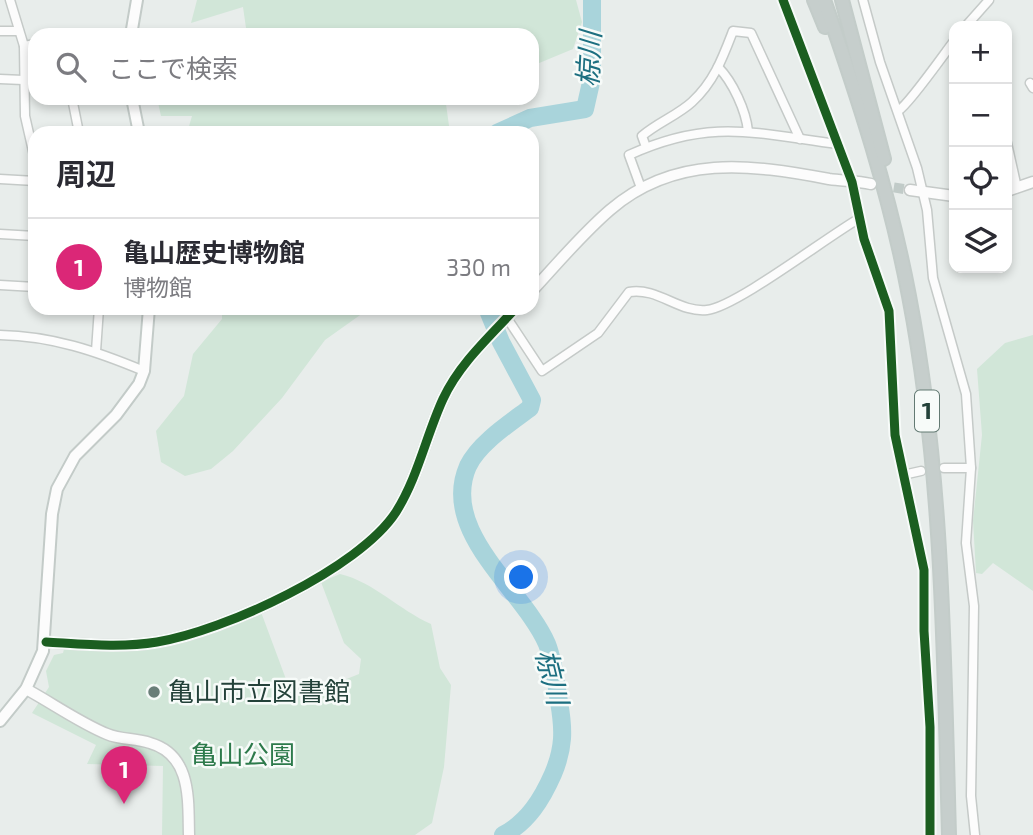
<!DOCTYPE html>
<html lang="ja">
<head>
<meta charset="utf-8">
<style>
	body { margin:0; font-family:"Exo 2","Noto Sans JP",sans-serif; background:#f2f2f3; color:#2b2b33 }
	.controls { position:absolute; right:21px; top:21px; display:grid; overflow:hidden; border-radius:14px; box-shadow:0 4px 10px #0003 }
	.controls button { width:63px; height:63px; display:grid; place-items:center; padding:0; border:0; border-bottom:2px solid #e1e1e2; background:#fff; color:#2b2b33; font:35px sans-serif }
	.you { position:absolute; left:522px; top:578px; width:24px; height:24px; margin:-18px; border:5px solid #fff; border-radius:50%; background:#1a73e8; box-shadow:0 0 0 10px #1a73e833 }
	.badge { display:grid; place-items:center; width:46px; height:46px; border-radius:50%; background:#db2777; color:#fff; font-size:23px; font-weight:700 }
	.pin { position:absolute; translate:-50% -58px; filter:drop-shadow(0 2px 4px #0008) }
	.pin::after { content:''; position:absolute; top:37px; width:24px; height:21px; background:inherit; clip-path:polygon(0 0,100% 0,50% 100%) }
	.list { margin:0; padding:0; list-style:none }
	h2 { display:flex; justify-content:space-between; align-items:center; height:91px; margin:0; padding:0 28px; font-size:30px }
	h2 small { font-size:23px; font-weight:400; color:#7c7c81 }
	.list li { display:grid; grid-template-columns:46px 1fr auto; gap:21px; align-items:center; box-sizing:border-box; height:98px; padding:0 28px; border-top:2px solid #e1e1e2 }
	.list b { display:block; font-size:26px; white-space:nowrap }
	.list p { margin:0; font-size:23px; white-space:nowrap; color:#7c7c81 }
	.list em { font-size:23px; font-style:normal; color:#7c7c81 }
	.icon { flex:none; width:38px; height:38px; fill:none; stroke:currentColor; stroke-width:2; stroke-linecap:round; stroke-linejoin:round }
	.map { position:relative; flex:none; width:1033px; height:835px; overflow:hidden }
	.search { position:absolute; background:#fff; box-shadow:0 4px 10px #0003; left:28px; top:28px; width:511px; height:77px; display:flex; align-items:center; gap:18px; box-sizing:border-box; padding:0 24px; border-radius:21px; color:#7c7c81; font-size:26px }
	.panel { position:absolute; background:#fff; box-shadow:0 4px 10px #0003; left:28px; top:126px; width:511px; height:189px; border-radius:21px }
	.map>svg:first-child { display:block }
</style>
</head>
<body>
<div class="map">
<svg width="1033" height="835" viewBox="0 0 1033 835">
	<rect width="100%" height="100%" fill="#e8edeb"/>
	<g fill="#d1e6d8">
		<path d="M197,0H576L582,22L573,49L532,66V35H247L243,7L191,23Z"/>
		<path d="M157,98H450L446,104L450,133H187L192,116H161Z"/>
		<path d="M222,308H370L325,340L282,398L233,451L211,469L185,476L161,462L156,431L184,396L193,354L222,319Z"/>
		<path d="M1033,335V591L993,563L982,574L976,573L973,521L982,435L977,369L1005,343Z"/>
		<path d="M340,574C374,582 399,610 431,624L440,668L451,685L444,767L432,823L415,835H162L163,766L87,764L96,745L32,713L49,687L46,671L54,655L63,653L64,649C147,653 185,646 261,612L290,690L314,692L359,674L361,659L344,643L321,582Z"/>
	</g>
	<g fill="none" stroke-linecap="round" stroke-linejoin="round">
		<g stroke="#a9d4db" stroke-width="18">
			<path d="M497,133L530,118L585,109L592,78V0"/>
			<path d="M487,308L501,342L532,400L530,408C510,423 479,443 468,466C439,532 524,590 547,644C554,662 556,683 559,702C564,730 564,748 553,774C542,799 528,822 503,835"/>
		</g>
		<path stroke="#c1cbc8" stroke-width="10" stroke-dasharray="10 5" stroke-linecap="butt" d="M879,185L910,190"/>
		<g stroke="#c5cac8" stroke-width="11">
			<g id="minor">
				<path d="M10,0L24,46L25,116L35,160"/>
				<path d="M783,0L852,182L864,239L889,311L895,435L924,570V631L930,727V835"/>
				<path d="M863,0L880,62L917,168L927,210L933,278L966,394L971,468L966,543L974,606L971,796L975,835"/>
				<path d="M966,26L989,0"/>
				<path d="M0,31H19"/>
				<path d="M24,46L35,44"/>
				<path d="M718,67C733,82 746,111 748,131"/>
				<path d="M0,79L23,80"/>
				<path d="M1030,83L1033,88"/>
				<path d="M72,98L79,133"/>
				<path d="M899,110C909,104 944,54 954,41"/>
				<path d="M1007,143L1017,188"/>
				<path d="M646,147L642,136C657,123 678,115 692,102C714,82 723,57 733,31L751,33L800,139"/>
				<path d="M0,179L35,181"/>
				<path d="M641,188L629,155C710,118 754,133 837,144"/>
				<path d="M0,234L35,236"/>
				<path d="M0,285L35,287"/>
				<path d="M507,318L542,371L598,333L629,292C658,287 679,313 707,310C736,307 828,236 860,218"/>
				<path d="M0,335C52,336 96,351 144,371"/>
				<path d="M96,351L99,308"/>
				<path d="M944,468H971"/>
				<path d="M903,475L921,471"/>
			</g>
		</g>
		<g stroke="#c5cac8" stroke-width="13">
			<g id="tertiary">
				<path d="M910,190L954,196"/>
				<path d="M1007,191L1033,182"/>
				<path d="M532,291C557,264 582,234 610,210C675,154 750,164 829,179C843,181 857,181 871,184"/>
				<path d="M46,642C82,644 121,648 157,642C224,631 359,569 396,512C418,477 426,436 443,399C459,364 490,336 516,308"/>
				<path d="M26,689C52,703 80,723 107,734C121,740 136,738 150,743C192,755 188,800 189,835"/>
			</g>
		</g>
		<g stroke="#c3cbc8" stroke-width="14">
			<g id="secondary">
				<path d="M131,35L137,0"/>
				<path d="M132,98L139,133"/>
				<path d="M0,721L26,689L43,651L52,514L57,489L75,456L116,415L139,384L144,371L149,308"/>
			</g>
		</g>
		<g stroke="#c3ccc9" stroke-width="16">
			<g id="trunk">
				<path d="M814,0L825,27"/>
				<path d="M824,0C858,97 890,195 909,296C943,473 944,655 949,835"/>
				<path d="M842,0L884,159"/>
			</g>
		</g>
		<use href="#minor" stroke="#fcfcfc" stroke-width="8"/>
		<use href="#tertiary" stroke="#fcfcfc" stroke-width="10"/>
		<use href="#secondary" stroke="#fcfcfc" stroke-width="10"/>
		<use href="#trunk" stroke="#c6cecc" stroke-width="12"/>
		<g stroke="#f7fbf9" stroke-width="13">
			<g id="cycleway">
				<path d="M783,0L852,182L864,239L889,311L895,435L924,570V631L930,727V835"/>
				<path d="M46,642C82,644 121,648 157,642C224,631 359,569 396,512C418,477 426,436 443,399C459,364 490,336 516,308"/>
			</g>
		</g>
		<use href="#cycleway" stroke="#1b5e20" stroke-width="9"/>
	</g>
	<circle fill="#697e78" stroke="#f7fbf9" stroke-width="2.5" cx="154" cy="692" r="7"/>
	<g text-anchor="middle" stroke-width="5" stroke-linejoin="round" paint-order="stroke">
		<rect fill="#f7fbf9" stroke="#637a73" stroke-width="2" x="915" y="390.5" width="24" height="41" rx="5"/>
		<g font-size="24" font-weight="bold" fill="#24423a">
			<text x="927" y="419">1</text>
		</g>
		<g font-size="26" fill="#24423a" stroke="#f7fbf9" text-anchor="start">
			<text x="168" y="701">亀山市立図書館</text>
		</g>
		<g font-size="26" fill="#2d7a4b" stroke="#f7fbf9">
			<text x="243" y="764">亀山公園</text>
		</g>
		<g font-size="28" font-style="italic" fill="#1c6f80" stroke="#f7fbf9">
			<text transform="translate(589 59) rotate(-87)" y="10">椋川</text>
			<text transform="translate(552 677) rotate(76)" y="10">椋川</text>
		</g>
	</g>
</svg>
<div class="controls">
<button>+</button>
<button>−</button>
<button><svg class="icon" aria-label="locate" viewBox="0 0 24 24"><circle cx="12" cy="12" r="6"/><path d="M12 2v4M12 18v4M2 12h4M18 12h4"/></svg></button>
<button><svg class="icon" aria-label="layers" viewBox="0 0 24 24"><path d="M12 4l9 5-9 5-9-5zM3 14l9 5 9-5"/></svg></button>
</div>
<div class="you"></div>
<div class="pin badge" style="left:124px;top:804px">1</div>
<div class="search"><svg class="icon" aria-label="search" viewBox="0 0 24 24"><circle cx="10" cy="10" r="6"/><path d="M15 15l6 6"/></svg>ここで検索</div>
<section class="panel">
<h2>周辺<small></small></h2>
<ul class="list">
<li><span class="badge">1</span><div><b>亀山歴史博物館</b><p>博物館</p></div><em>330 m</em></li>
</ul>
</section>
</div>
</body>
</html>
